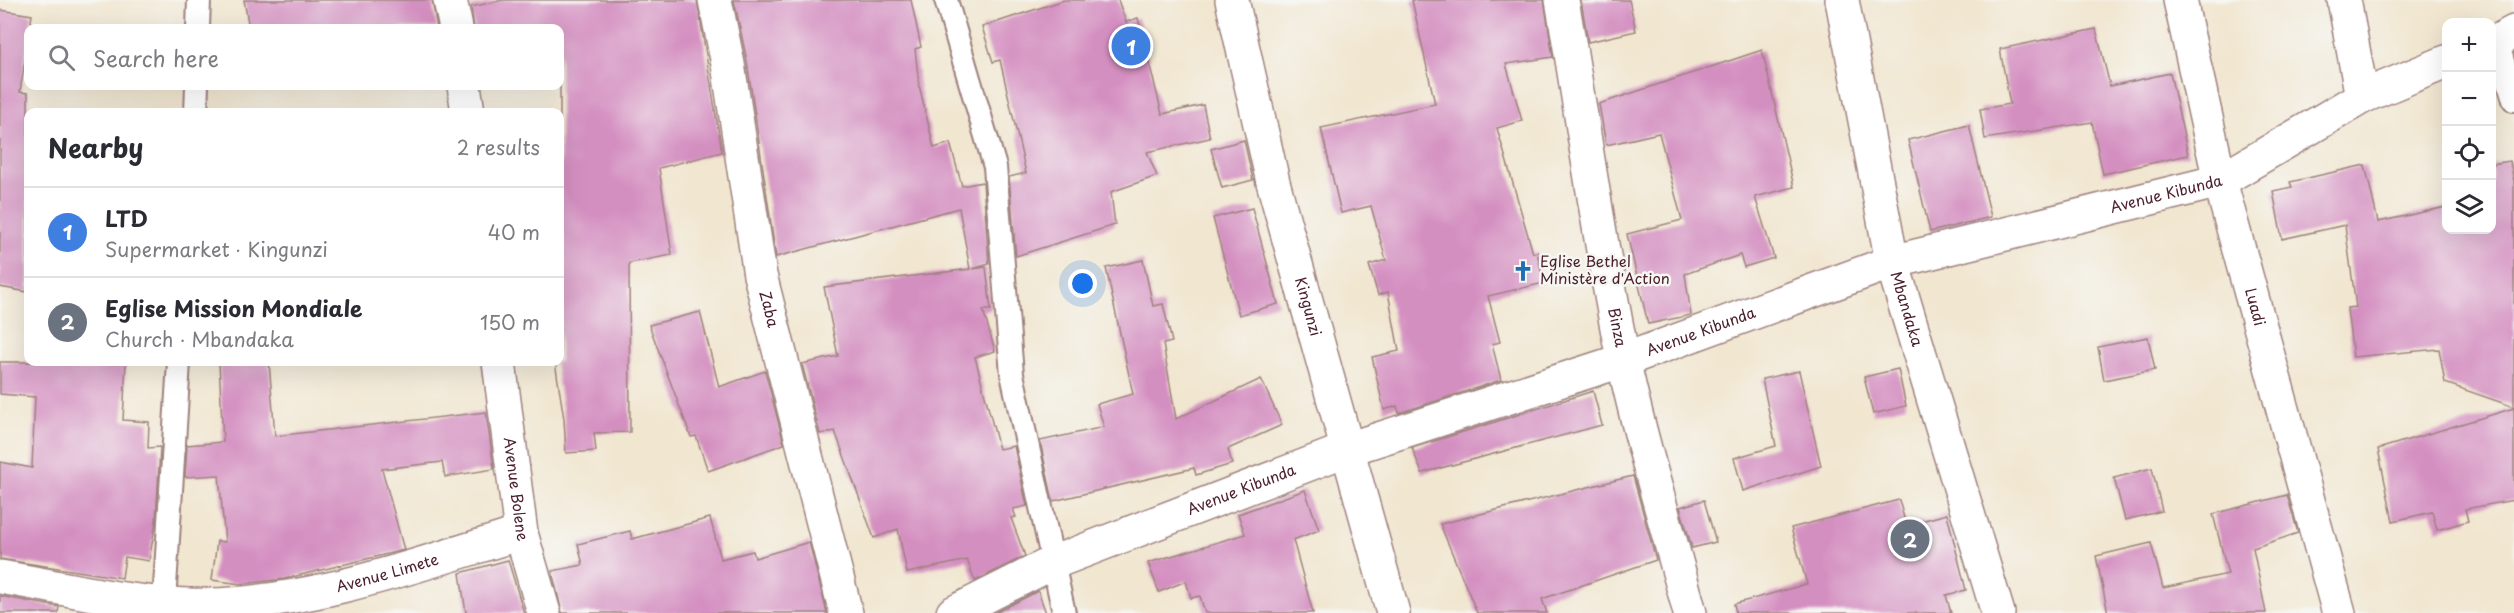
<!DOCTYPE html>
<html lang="en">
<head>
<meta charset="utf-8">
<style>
	body { margin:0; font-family:"Playpen Sans",sans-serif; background:#f7f7f7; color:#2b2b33 }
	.controls { position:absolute; right:18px; top:18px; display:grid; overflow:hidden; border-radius:12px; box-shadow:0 6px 24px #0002 }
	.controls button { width:54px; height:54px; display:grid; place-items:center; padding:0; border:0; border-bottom:2px solid #e1e1e2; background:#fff; color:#2b2b33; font:30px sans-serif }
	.you { position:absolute; left:1083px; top:284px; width:21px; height:21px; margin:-15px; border:4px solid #fff; border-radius:50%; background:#1a73e8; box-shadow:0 0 0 9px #1a73e833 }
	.badge { display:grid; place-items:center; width:39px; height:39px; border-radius:50%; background:#1a73e8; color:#fff; font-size:20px; font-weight:700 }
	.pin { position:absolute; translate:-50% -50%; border:3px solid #fff; box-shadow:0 2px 6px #0006 }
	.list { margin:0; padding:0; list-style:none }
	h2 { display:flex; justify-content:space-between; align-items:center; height:78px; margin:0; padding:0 24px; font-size:26px }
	h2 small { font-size:20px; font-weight:400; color:#7c7c81 }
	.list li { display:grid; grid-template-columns:39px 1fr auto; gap:18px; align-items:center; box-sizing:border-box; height:90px; padding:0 24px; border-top:2px solid #e1e1e2 }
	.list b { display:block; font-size:22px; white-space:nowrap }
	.list p { margin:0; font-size:20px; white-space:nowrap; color:#7c7c81 }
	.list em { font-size:20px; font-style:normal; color:#7c7c81 }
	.icon { flex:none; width:33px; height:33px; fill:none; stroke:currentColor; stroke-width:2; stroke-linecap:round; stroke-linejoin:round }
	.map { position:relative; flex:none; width:2514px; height:613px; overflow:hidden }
	.search { position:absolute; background:#fff; box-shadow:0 6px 24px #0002; left:24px; top:24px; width:540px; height:66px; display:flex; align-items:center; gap:15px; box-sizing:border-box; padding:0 21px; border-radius:12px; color:#7c7c81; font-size:22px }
	.panel { position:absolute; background:#fff; box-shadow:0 6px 24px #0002; left:24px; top:108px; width:540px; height:258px; border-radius:12px }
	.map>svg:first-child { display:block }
</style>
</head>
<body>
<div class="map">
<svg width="2514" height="613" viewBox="0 0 2514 613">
	<rect width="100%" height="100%" fill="#f6f6f2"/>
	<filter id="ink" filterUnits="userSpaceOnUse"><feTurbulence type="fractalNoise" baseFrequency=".0167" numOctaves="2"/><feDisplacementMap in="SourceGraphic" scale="12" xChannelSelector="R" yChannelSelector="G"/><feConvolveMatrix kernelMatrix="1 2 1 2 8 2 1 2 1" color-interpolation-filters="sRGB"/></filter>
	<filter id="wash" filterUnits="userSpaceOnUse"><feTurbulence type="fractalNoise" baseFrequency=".008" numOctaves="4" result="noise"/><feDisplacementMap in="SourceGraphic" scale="24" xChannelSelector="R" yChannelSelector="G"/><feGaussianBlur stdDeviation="1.35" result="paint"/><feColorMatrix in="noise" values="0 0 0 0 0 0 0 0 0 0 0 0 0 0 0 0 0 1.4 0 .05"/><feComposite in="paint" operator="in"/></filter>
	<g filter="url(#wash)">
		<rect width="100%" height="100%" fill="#f1e6d0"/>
		<g id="blocks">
			<g fill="#d48fc1">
				<path d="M244,0H432L437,28H249Z"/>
				<path d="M503,0H697L722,152L659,168L672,255L629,263L630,432L594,433L596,451L566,453L564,419L555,362H560V28H474L471,7Z"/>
				<path d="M734,0H911L921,47L915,49L919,85L934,148L950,143L962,186L983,182L989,264L973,269L986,267L991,310H983L995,351L975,357L999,449L1014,446L1027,506L1013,509L1016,517L1011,518L1025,556L975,581L967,560L907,573L898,529L874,538L835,431L820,434L802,364L838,356L824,287L970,269L959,208L776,257L747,61Z"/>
				<path d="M1064,0H1118L1126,22L1138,18L1162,114L1203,105L1210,138L1147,152L1157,176L1111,192L1115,225L1016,256L1009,177L1026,173L1000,60L993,62L982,27Z"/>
				<path d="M1412,0H1544L1553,57L1506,64L1522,121L1497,128L1533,253L1537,252L1544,283L1488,296L1500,342L1492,344L1501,380L1399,413L1397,406L1384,410L1372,357L1399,351L1388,292L1378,295L1369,265L1386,260L1371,206L1341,213L1321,128L1435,104Z"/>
				<path d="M1581,0H1629L1636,31L1588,42Z"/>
				<path d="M0,10L32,15L20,92L28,93V292L0,287Z"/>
				<path d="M2096,29L2110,86L2170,73L2188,155L2103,174L2092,122L1985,139L1980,109L2010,104L2000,49Z"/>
				<path d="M1762,50L1794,187L1755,197L1774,258L1744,267L1740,255L1685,274L1691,315L1648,324L1627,234L1682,220L1659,133L1606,145L1599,104Z"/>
				<path d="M1969,125L1991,217L1930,232L1908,140Z"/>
				<path d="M1244,140L1253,180L1222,188L1211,149Z"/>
				<path d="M2510,161L2514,182V407L2445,383L2439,349L2353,357L2347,308L2356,307L2345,225L2282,239L2273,191L2292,187L2290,182L2365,165L2378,222L2446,207V230H2492V164Z"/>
				<path d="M1252,208L1278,304L1239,315L1213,218Z"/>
				<path d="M1143,260L1153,306L1163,304L1172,342L1163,344L1176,419L1261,379L1282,425L1228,449L1232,464L1196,475L1194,468L1053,501L1040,441L1104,427L1097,404L1133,394L1106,268Z"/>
				<path d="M700,312L719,387L765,371L784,444L708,471L696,436L691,437L649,325Z"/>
				<path d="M2148,337L2155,370L2104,380L2098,347Z"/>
				<path d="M0,362H126L123,420L149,422L148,448L160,447L156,521L149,561L125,557L122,578L0,559V462L32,468L35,397L0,394Z"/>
				<path d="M219,362H269L275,436L486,412L494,469L445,477L442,462L382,469L404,550L284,579L241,584L212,580L217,541L225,542L219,475L185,477L187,445L223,442Z"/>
				<path d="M1898,369L1906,406L1873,414L1864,377Z"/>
				<path d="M1799,371L1821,466L1743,491L1734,458L1776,446L1762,379Z"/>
				<path d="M1593,391L1602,425L1422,473L1412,448Z"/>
				<path d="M2514,408V500L2465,509L2468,521L2437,530L2432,512L2393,521L2378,449Z"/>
				<path d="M2152,468L2162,511L2125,520L2114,478Z"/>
				<path d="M1633,476L1656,560L1542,599L1547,613H1477L1440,524Z"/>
				<path d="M1305,490L1319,530L1293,540L1313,613H1205L1200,596L1191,598L1186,581L1159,592L1148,563L1245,534L1238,514Z"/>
				<path d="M2287,495L2298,533L2253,548L2266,613H2108L2096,556L2151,543L2163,588L2228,574L2213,514Z"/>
				<path d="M1704,500L1716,542L1692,548L1680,507Z"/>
				<path d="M1899,500L1906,525L1947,514L1966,590L1946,595L1951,613H1736L1734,604L1807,584L1791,528Z"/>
				<path d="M710,518L721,559L753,551L755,558L809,542L827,613H562L552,571L583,565L578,544L630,531L632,539Z"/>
				<path d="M508,560L524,613H466L460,573Z"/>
				<path d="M1038,591L1046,613H995Z"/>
				<path d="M0,596L59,607L58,613H0Z"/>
			</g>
		</g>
	</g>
	<g filter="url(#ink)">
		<use href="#blocks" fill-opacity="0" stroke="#9e827e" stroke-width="1.5"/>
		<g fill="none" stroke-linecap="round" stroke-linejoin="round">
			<g stroke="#9e827e" stroke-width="26">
				<g id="lane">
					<path d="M946,0L995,167L1012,374L1064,613"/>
					<path d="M198,28L199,0"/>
					<path d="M2497,41L2514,100"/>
					<path d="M196,112L197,86"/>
					<path d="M164,603L179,362"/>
				</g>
			</g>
			<g stroke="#9e827e" stroke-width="36">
				<g id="street">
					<path d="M450,0L456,28"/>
					<path id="s1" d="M715,0L728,64L760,275L846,613"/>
					<path id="s2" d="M1232,0L1273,182L1393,613"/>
					<path id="s3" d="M1562,0C1583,121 1599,243 1624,363C1642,447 1668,529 1690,613"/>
					<path id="s4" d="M1842,0L1892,262L1998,613"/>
					<path id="s5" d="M2180,0L2220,181L2339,613"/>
					<path d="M2344,0L2362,97"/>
					<path d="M2492,44L2514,32"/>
					<path d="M464,86L468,112"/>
					<path id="s6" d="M499,362L521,533L544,613"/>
					<path id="s7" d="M0,577C68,588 139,607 207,605C315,603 419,564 521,533"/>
					<path id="s8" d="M953,613L1052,563L1348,449L1624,360L1892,262L2220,181L2362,97L2446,62"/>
				</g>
			</g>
			<use href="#lane" stroke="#fff" stroke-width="22"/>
			<use href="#street" stroke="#fff" stroke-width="33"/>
		</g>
	</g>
	<defs>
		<g id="church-bare" transform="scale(1.62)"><path d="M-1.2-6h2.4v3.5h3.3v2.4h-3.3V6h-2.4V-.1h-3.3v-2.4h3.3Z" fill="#1f6fb2" stroke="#f6f6f2" stroke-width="2.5" paint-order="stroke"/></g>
	</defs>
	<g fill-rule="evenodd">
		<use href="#church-bare" x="1523" y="271"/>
	</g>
	<g text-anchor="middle" stroke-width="5" stroke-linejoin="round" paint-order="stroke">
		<g font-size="15" fill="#4a1f2b" stroke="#f6f6f2">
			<text dy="5" stroke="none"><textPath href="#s8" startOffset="1286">Avenue Kibunda</textPath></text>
			<text dy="5" stroke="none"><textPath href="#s5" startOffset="316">Luadi</textPath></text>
			<text dy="5" stroke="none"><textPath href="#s2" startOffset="316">Kingunzi</textPath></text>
			<text dy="5" stroke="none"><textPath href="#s1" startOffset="314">Zaba</textPath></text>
			<text dy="5" stroke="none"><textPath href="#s4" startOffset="316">Mbandaka</textPath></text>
			<text dy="5" stroke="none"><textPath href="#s3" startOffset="332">Binza</textPath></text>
			<text dy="5" stroke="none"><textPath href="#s8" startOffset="800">Avenue Kibunda</textPath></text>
			<text dy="5" stroke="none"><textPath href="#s6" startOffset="128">Avenue Bolene</textPath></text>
			<text dy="5" stroke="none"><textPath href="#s8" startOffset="314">Avenue Kibunda</textPath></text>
			<text dy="5" stroke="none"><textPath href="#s7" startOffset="393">Avenue Limete</textPath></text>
		</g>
		<g font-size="15" fill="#4a1f2b" stroke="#f6f6f2" text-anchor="start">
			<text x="1540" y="267">Eglise Bethel<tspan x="1540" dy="17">Ministère d'Action</tspan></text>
		</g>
	</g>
</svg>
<div class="controls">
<button>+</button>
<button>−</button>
<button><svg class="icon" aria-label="locate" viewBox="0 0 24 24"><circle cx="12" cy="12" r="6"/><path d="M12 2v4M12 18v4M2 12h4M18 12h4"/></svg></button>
<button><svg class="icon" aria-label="layers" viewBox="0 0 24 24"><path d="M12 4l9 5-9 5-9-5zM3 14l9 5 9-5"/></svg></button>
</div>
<div class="you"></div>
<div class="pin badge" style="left:1131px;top:46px;background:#3f7fe0">1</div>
<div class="pin badge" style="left:1910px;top:539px;background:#6b7280">2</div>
<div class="search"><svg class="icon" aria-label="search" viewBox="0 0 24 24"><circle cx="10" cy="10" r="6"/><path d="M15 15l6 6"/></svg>Search here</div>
<section class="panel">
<h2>Nearby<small>2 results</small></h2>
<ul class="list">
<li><span class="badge" style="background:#3f7fe0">1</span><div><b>LTD</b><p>Supermarket · Kingunzi</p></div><em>40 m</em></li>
<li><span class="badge" style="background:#6b7280">2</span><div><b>Eglise Mission Mondiale</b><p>Church · Mbandaka</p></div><em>150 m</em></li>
</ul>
</section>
</div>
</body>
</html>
